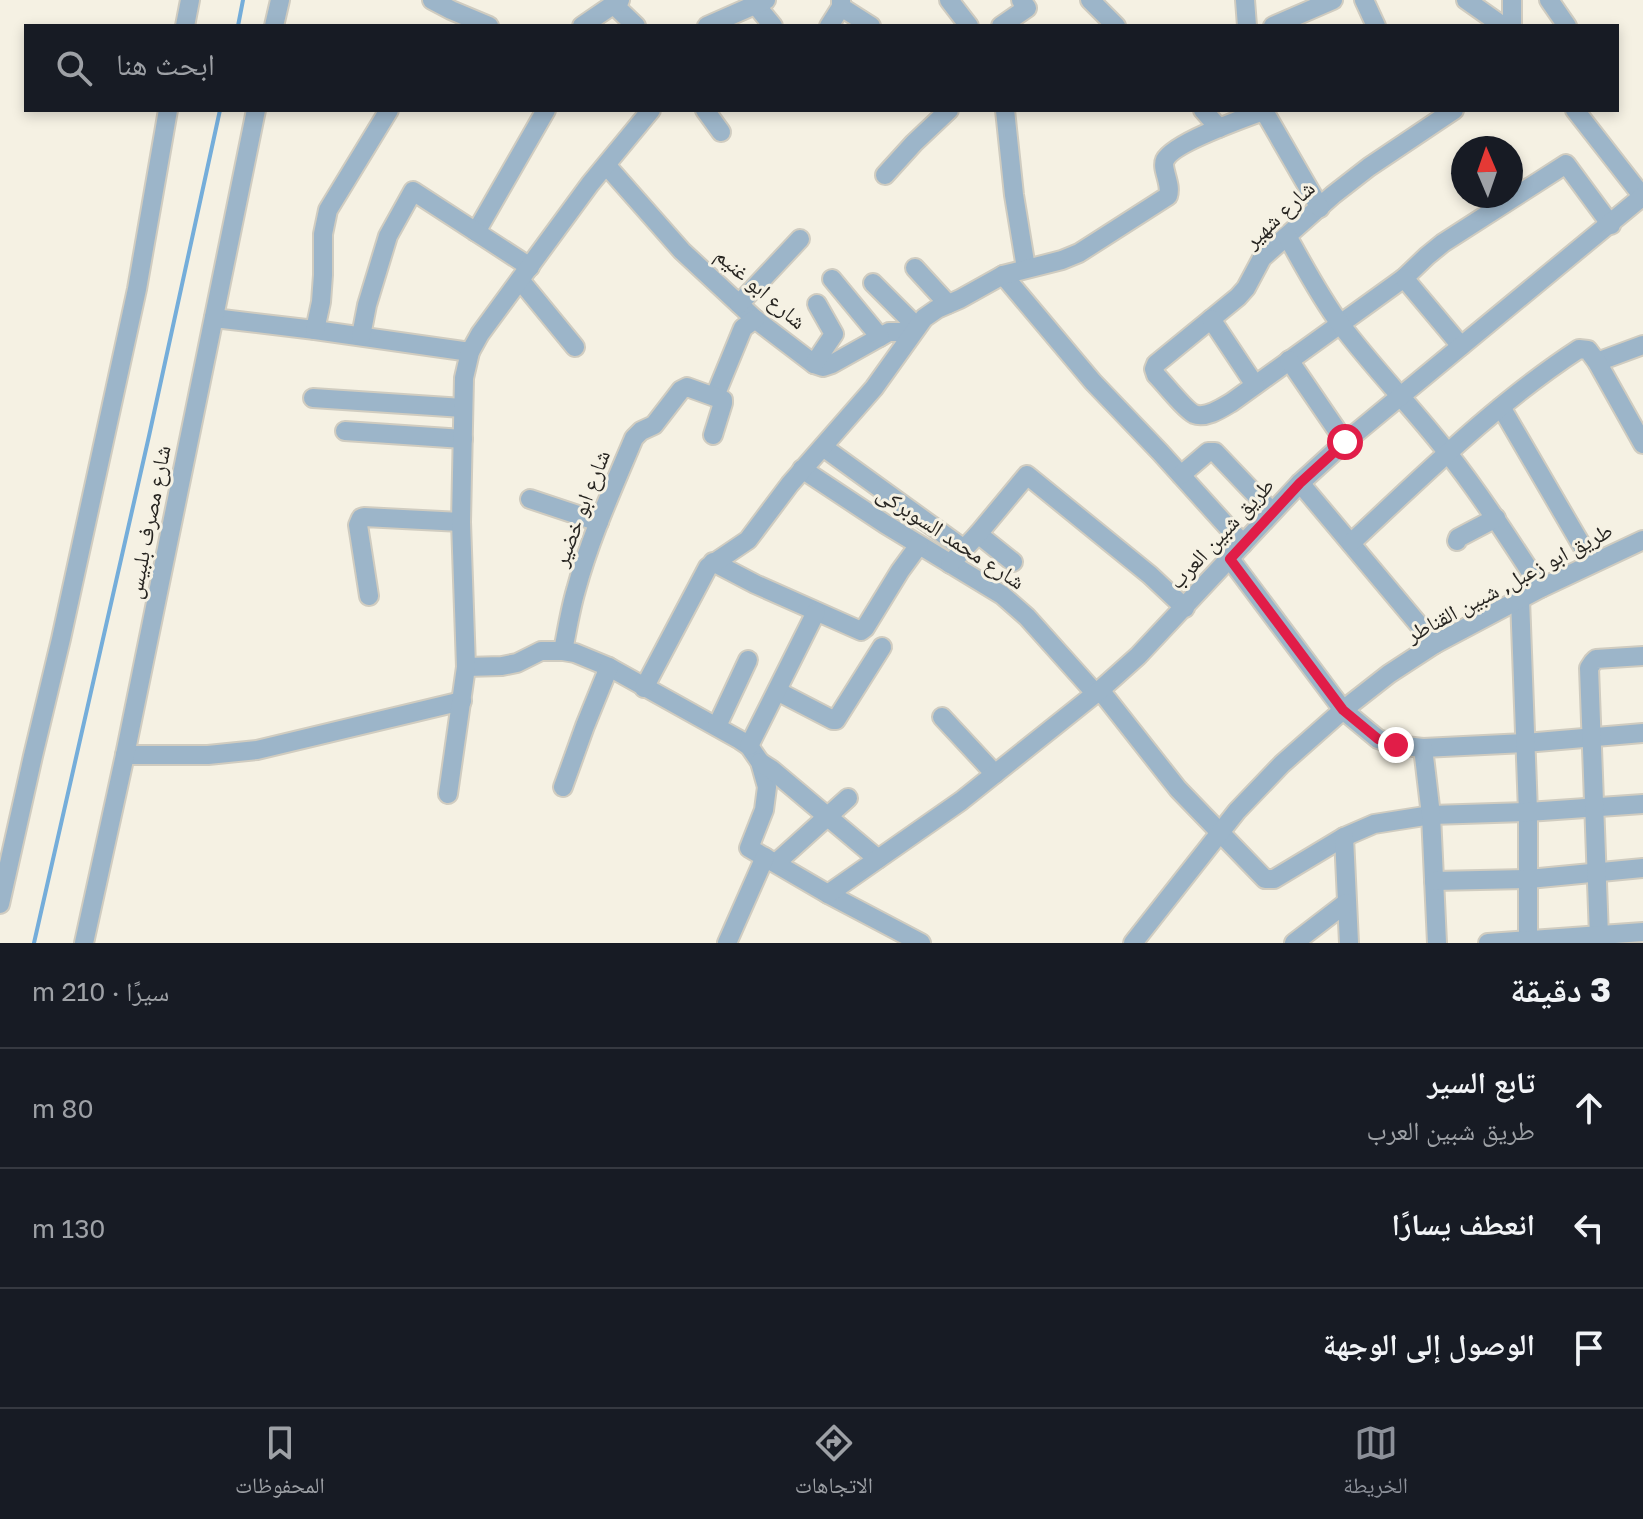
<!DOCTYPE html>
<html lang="ar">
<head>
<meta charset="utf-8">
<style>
	body { margin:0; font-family:"Golos Text","Noto Naskh Arabic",sans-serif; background:#242831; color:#f1f3f6; direction:rtl }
	.compass { position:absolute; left:1451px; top:136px; width:72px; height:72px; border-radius:50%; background:#171b24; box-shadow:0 4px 12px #0003; rotate:358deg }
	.stop { position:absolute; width:24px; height:24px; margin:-18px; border:6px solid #e11d48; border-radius:50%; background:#fff }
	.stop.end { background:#e11d48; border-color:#fff; box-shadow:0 2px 8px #0008 }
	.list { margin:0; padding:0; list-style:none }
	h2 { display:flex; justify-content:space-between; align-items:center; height:104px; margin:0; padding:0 32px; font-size:34px }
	h2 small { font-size:26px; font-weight:400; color:#9ea1a6 }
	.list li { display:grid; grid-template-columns:52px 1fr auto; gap:24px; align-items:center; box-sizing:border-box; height:120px; padding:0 32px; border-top:2px solid #363941 }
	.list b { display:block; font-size:30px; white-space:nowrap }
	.list p { margin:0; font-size:26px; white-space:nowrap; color:#9ea1a6 }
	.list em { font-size:26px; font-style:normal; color:#9ea1a6 }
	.icon { flex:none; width:44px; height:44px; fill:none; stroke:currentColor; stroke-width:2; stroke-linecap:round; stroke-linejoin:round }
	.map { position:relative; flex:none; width:1643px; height:943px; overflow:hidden; direction:ltr }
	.search { position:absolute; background:#171b24; box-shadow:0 4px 12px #0003; left:24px; right:24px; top:24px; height:88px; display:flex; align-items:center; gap:20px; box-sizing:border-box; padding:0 28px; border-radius:0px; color:#9ea1a6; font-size:30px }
	.sheet { height:464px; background:#171b24 }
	nav { display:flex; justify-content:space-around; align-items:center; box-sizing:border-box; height:112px; border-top:2px solid #363941; background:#171b24; font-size:22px; color:#9ea1a6 }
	nav a { display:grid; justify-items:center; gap:4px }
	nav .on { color:#8c9099 }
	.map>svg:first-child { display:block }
</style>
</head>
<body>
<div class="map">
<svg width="1643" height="943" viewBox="0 0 1643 943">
	<rect width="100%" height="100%" fill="#f5f1e3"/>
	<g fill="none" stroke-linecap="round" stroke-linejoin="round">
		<g stroke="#74adda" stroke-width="4">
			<path d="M238,26L243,0"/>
			<path d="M34,943L149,436L220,110"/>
		</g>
		<g stroke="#d0ccc0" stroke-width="22">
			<g id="minor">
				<path d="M432,0L451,10L489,26"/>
				<path d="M949,0L969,26"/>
				<path d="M1090,0L1116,26"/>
				<path d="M1245,0L1247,26"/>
				<path d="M1364,0L1376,26"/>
				<path d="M1466,0L1503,26"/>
				<path d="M1512,0V26"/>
				<path d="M1549,0L1567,26"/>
				<path d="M755,4L773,26"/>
				<path d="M614,5L636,26"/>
				<path d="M841,7L871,26"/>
				<path d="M185,26L190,0"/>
				<path d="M274,26L280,0"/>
				<path d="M582,26L620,0"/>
				<path d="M707,26L766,0"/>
				<path d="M829,26L841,7V0"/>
				<path d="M1001,26L1027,8L1021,0"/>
				<path d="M1273,26L1333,0"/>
				<path d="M705,110L721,132"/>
				<path d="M1005,110L1014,195L1026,268"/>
				<path d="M1203,110L1219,128"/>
				<path d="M1454,110L1369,167L1333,195L1262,258L1246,288L1238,297L1156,364L1154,369L1156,375C1164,383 1185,410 1194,414C1206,419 1222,408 1232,402L1404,278L1427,256L1443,243L1566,164L1611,225"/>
				<path d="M1575,110L1643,197"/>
				<path d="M1264,111L1320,208"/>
				<path d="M607,166L682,251L755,319L814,364L823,367L832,364L889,332H913"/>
				<path d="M885,175L914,143L949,110"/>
				<path d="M476,232L546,110"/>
				<path d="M1287,236C1304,266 1320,297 1341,325C1374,369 1413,408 1447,452C1481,495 1511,542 1541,588"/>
				<path d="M915,268L948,304"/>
				<path d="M1003,275L1093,382L1160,452L1243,544"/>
				<path d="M1404,278L1461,346"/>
				<path d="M832,279L880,337"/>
				<path d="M520,280L575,347"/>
				<path d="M873,283L917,327"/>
				<path d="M739,304L800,239"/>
				<path d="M214,318L315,330L470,352"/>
				<path d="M1211,319L1255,385"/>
				<path d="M315,330L321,302L323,275V234L328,210L389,110"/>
				<path d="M361,336L367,305L388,236L413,191L530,267"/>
				<path d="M1289,360L1345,442"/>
				<path d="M1597,362L1643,345"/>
				<path d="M814,364L834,334L817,304"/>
				<path d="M715,396L743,328L755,319"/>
				<path d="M313,398L463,408"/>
				<path d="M1501,407L1592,563"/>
				<path d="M345,431L463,439"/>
				<path d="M823,447L964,549"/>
				<path d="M802,469L885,524L1002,595L1027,617L1096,694"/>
				<path d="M1181,475L1208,452H1215L1272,512"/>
				<path d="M1300,483L1435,644"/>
				<path d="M530,499L599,522"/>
				<path d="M978,534L1013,562"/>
				<path d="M1457,541L1458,538L1496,518"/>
				<path d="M1351,543C1424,475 1496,403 1579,349L1588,350L1597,362L1643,444"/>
				<path d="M1230,559L1343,710L1378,739L1396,745L1423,748L1525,743L1643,733"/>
				<path d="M713,562L755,584L861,631L865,628L900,571L919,545"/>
				<path d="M950,564L978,534L1027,475L1150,575L1185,608"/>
				<path d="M369,596L358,525L361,518L364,517L461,522"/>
				<path d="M1520,599L1528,812V940"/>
				<path d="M563,651C567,631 570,610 576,590C590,538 613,488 634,438L641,431L654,425L681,390L687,387L723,400V403L713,435"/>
				<path d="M466,667L502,666L517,663L541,651H563L575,653L609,667L740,740L749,746L760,762L767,787L764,810L749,848L828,894L921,943"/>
				<path d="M644,688L708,567L748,540L790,484L874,388L924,318L937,309L960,299L1003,275L1062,260L1079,253L1168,196C1172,184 1161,169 1165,160C1173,143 1247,117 1266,110"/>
				<path d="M1100,690L1178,789L1265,879H1274L1344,837L1374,824L1431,815L1528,812L1643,804"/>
				<path d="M777,691L833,720H836L882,647"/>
				<path d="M942,717L995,774"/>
				<path d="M717,726L748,660"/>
				<path d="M749,746L816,612"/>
				<path d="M1423,748L1431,815L1437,943"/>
				<path d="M125,755H208L257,750L462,701"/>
				<path d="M760,762L771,769L878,859"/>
				<path d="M563,787L585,726L609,667"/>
				<path d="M448,794L466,667L461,522L464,378L470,352L480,334L590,184L651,110"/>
				<path d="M1344,837L1349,943"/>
				<path d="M776,863L848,798"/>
				<path d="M1434,881L1529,879L1643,868"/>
				<path d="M828,894L961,801L1100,690L1138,656L1300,483L1345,442L1643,196"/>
				<path d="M0,904L33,756L61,639L137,289L168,110"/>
				<path d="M1599,936L1589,668L1593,662L1596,659L1643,656"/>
				<path d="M84,943L125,755L256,110"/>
				<path d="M727,943L765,857"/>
				<path d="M1133,943L1237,811L1282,764L1343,710L1389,674L1435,644L1541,588L1643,540"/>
				<path d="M1294,943L1346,903"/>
				<path d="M1488,943L1643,932"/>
			</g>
		</g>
		<use href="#minor" stroke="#9cb5c9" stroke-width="18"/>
	</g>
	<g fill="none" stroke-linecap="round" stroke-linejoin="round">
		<path stroke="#e11d48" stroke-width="10" d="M1345,442L1300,483L1230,559L1343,710L1378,739L1396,745"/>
	</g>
	<g text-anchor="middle" stroke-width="6" stroke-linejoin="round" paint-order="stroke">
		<g font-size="22" fill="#272521" stroke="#f5f1e3">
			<text transform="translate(1279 214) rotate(-43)" y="8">شارع شهير</text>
			<text transform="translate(761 288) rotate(41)" y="8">شارع ابو غنيم</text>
			<text transform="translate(581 508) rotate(-69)" y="8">شارع ابو خضير</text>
			<text transform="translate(148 522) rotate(-79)" y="8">شارع مصرف بلبيس</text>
			<text transform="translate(1221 533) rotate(-47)" y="8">طريق شبين العرب</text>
			<text transform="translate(951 537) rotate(33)" y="8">شارع محمد السوبركى</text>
			<text transform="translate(1509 582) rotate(-28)" y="8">طريق ابو زعبل, شبين القناطر</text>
		</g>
	</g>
</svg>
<svg class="compass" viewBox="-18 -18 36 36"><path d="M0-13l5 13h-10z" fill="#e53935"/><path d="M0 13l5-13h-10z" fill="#9ea1a6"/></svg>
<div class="stop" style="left:1345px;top:442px"></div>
<div class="stop end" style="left:1396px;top:745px"></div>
<div class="search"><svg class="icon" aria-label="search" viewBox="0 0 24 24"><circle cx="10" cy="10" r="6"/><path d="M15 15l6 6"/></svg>ابحث هنا</div>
</div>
<section class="sheet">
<h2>3 دقيقة<small>سيرًا · 210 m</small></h2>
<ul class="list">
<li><svg class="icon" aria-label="ahead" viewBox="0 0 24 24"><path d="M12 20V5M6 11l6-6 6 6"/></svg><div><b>تابع السير</b><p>طريق شبين العرب</p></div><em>80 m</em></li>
<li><svg class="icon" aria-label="left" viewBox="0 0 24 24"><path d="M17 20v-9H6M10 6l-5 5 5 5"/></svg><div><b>انعطف يسارًا</b></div><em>130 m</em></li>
<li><svg class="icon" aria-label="arrive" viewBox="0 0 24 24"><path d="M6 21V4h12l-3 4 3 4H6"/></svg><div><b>الوصول إلى الوجهة</b></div></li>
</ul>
</section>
<nav>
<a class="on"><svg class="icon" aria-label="map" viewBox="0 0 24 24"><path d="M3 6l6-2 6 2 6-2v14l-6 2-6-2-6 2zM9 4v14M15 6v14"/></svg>الخريطة</a>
<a><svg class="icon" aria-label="directions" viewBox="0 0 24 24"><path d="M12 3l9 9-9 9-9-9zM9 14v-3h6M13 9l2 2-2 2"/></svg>الاتجاهات</a>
<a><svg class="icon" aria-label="saved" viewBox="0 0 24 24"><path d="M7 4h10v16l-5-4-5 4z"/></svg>المحفوظات</a>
</nav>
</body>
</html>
